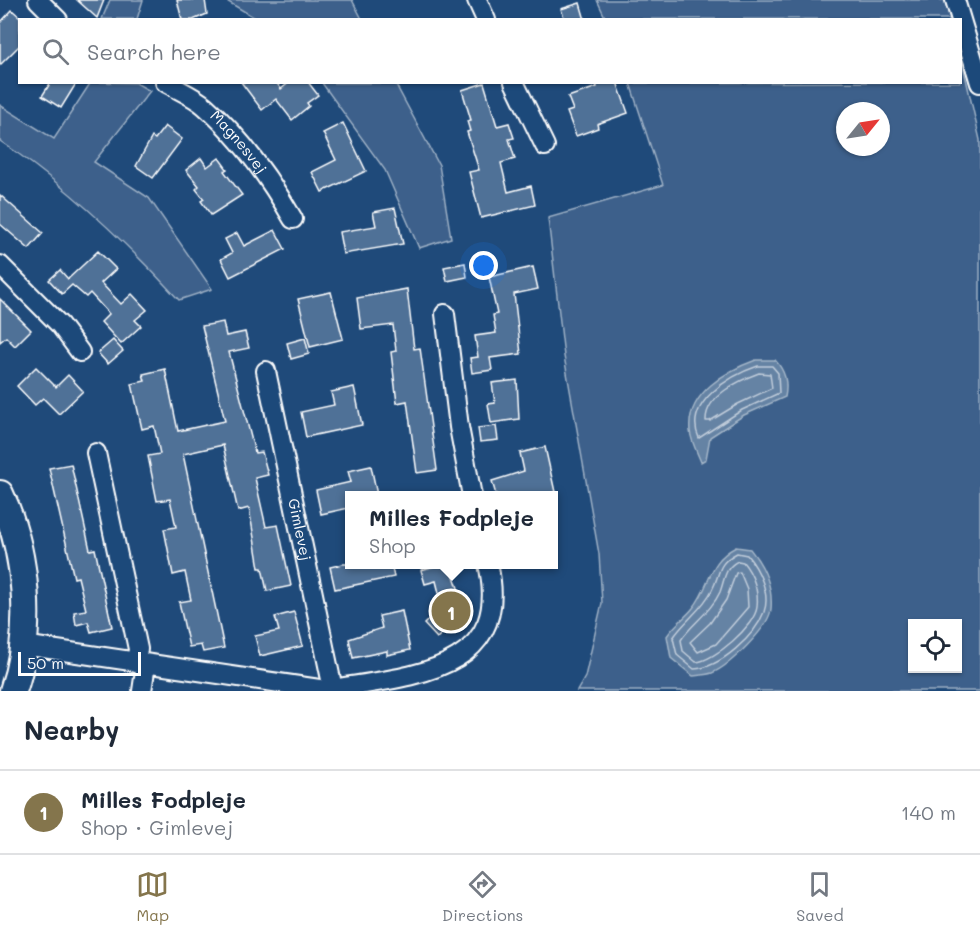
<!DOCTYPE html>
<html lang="en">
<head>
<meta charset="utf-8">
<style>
	body { margin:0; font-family:Mali,sans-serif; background:#f6f6f7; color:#1f2937 }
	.controls { position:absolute; right:18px; bottom:18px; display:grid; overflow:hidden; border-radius:0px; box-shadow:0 2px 4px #0004 }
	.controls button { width:54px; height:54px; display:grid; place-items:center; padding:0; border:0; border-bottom:2px solid #e0e1e3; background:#fff; color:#1f2937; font:30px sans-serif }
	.compass { position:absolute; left:836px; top:102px; width:54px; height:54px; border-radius:50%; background:#fff; box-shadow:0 2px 4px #0004; rotate:60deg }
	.scale { position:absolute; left:18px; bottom:15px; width:123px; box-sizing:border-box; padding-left:6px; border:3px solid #fff; border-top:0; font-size:16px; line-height:21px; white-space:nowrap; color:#fff; -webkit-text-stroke:4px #1f4a7a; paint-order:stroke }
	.you { position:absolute; left:484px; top:266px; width:21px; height:21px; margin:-15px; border:4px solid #fff; border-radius:50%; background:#1a73e8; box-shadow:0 0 0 9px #1a73e833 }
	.badge { display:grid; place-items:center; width:39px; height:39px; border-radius:50%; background:#84754c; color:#fff; font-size:20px; font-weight:700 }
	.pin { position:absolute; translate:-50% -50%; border:3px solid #fff; box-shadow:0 2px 6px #0006 }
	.popup { position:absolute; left:345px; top:491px; width:213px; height:78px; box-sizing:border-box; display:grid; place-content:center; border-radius:0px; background:#fff; filter:drop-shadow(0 2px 4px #0005); font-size:20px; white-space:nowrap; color:#747a83 }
	.popup b { font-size:22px; color:#1f2937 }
	.popup::after { content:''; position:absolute; left:50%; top:100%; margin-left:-12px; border:12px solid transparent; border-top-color:#fff }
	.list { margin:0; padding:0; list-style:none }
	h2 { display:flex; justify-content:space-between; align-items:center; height:78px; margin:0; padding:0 24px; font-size:26px }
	h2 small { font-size:20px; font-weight:400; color:#747a83 }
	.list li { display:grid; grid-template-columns:39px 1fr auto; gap:18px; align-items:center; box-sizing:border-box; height:84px; padding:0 24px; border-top:2px solid #e0e1e3 }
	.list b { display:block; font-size:22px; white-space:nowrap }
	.list p { margin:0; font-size:20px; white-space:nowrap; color:#747a83 }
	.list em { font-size:20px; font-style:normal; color:#747a83 }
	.icon { flex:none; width:33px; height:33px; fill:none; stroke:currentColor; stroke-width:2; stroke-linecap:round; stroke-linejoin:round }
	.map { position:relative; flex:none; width:980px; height:691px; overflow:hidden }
	.search { position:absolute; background:#fff; box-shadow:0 2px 4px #0004; left:18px; right:18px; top:18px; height:66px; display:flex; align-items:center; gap:15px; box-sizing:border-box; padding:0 21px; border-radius:0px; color:#747a83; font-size:22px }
	.sheet { height:162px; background:#fff }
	nav { display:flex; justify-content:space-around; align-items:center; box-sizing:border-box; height:84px; border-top:2px solid #e0e1e3; background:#fff; font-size:16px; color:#747a83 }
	nav a { display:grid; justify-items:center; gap:3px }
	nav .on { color:#84754c }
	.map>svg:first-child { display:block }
</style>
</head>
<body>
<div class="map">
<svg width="980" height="691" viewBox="0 0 980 691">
	<rect width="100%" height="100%" fill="#1f4a7a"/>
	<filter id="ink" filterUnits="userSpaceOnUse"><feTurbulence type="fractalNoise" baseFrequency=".0167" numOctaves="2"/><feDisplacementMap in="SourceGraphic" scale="12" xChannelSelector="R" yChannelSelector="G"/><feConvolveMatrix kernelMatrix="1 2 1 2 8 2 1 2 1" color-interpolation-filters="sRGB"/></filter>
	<g filter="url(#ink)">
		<g fill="#3c618b" stroke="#9eb0c5" stroke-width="1.5" fill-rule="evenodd">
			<path d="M110,0H143L137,19H102Z"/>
			<path d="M225,0H352L362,19H257Z"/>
			<path d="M597,0H945L950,19H606Z"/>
			<path d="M961,57L980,140V691H577L585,677L602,603L599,554L564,356L548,218L663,185L630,83L960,82ZM845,111H881V147H845ZM912,624H958V668H912Z"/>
			<path d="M91,82L136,83L150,91L94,162L149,198L212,289L179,300C126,242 66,185 0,141V105L54,139Z"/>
			<path d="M322,83H395L439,165L451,238L419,248L385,170Z"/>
		</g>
		<g fill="#6583a4" stroke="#a3b5c8" stroke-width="1.5">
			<path d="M756,360H775C785,371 788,382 785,397L744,415L710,437L706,459L701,462C697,452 691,441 690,431C686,393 728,370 756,360Z"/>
			<path d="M736,547L750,549C764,566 773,586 771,609C769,628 729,666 712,673C706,675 699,675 693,676L671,658L667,636C674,625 685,618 693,608C712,584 707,562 736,547Z"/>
		</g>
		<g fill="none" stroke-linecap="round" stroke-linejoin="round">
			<g stroke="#c1cddb" stroke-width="1.5">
				<path d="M758,366H772L778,373L779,393L742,410L699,438C683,403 731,375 758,366Z"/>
				<path d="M759,373L770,374L772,388L738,404L710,421H706C705,396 740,380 759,373Z"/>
				<path d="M737,553L747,555C758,568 771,593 764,612C755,636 720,668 694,669L677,655L673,638C684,621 703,609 712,590C721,573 716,564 737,553Z"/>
				<path d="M738,561L743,562C753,574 759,591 757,607C755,626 714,661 696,662L683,651L681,640C692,623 711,612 720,592C725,579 724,568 738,561Z"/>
				<path d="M740,572L747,589L748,607L716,644L698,652L690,642L710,623L726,600L736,573Z"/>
			</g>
		</g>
		<g fill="#507197" stroke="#fff" stroke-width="1.5">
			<path d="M77,0H104L97,18Z"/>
			<path d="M177,0H205L207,14L193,20H182Z"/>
			<path d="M580,3L585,20H565L561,9Z"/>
			<path d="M12,10L20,17V45L0,65V23Z"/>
			<path d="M51,82H77L61,108L42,96Z"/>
			<path d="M241,82H276L281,89L290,82H308L318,95L307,103L309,106L292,120L276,99L262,110Z"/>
			<path d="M596,82H617L628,113L597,124L598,128L576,136L567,112L573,110L568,97L597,87Z"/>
			<path d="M484,83L497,126L509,123L514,138L509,139L515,159L501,163L508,192L531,186L535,205L481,218L469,172L479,170L467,132L470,131L467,121L471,120L462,90Z"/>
			<path d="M343,123L366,171L322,192L312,172L336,160L323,133Z"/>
			<path d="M165,126L182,139L153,178L136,166L152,137L155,139Z"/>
			<path d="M201,158L207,167L219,158L227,169L224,171L242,195L211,215L201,201L204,199L196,189L199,186L186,170Z"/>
			<path d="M0,195L43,233L29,249L0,224Z"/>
			<path d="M395,208L403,244L343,254L339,232L376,226L373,212Z"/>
			<path d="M275,230L285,249L230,277L221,259L232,253L225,239L237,233L244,246Z"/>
			<path d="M98,251L116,269L101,283L121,304L132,294L147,310L135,320L141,326L121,344L101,322L109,314L90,293L86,297L72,285L62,294L49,280L60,270L68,279Z"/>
			<path d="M465,263L467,277L447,281L444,267Z"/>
			<path d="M533,267L538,289L514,294L521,354L490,358L492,370L472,373L470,358L478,357L475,336L496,333L493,315L497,314L489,277Z"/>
			<path d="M407,289L414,349L420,348L437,470L417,473L407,401L397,403L391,352L396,351L393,325L361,329L357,298Z"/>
			<path d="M331,292L343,339L310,347L298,299Z"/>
			<path d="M0,299L31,330L15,346L6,337L0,342Z"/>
			<path d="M223,322L226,336L245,332L249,348L229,352L255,453L262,452L268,475L255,478L266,527L278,525L291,586L267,591L262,568H259L249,508L238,511L223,445L183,454L224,648L203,652L201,645L189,647L179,602L191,600L185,572L173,575L164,529L176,527L170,499L157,501L148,456L160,454L154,426L142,429L132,384L145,381L143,374L165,369L178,431L225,421L202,326Z"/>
			<path d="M305,338L309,354L291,359L287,343Z"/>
			<path d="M113,340L123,351L108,364L98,353Z"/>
			<path d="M36,367L56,387L68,375L83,391L59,414L43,398L35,405L17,386Z"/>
			<path d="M517,380L519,419L491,423L488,404L495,403L492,383Z"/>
			<path d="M354,387L362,425L306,437L301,412L334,405L331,392Z"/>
			<path d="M496,426L498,440L480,442L478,428Z"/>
			<path d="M545,447L555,492L540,495H496L492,481L524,471L520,453Z"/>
			<path d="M71,464L90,550L95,549L112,627L91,632L88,622L76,625L74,612L86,610L78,577L74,578L49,468Z"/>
			<path d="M371,466L377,495H349V508L321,514L316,490L351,482L348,471Z"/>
			<path d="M343,564H391L394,577L335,589L330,567Z"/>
			<path d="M442,564H450L463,603L455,622L437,638L424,624L438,610L441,601L436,581L425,584L421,570Z"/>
			<path d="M402,611L410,650L387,655V651L353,658L349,639L382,628L379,616Z"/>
			<path d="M294,612L303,646L260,656L255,636L279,631L275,617Z"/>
		</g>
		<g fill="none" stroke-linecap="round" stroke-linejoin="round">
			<g stroke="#fff" stroke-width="22">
				<g id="street">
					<path d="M38,0L58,20"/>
					<path d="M477,0L486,20"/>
					<path d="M955,0L980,83"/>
					<path id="s1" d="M165,82C178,90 194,96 205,106C240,137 270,179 293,219"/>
					<path d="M514,82L545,146"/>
					<path d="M0,265L60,325L80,352"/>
					<path d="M445,314L459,427L472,496"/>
					<path id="s2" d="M266,371L333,689C410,676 513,672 488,564"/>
					<path d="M96,453L138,649L136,663"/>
					<path d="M23,645L333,691"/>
					<path d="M142,691L146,664"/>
				</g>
			</g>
			<g stroke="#fff" stroke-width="30">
				<path id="secondary" d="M0,494C27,551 34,631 13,691"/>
			</g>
			<use href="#street" stroke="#1f4a7a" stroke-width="18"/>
			<use href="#secondary" stroke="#1f4a7a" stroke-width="26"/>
		</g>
	</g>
	<g text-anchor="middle" stroke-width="5" stroke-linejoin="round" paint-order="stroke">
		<g font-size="15" fill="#fff" stroke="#1f4a7a">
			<text dy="5" stroke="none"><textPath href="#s1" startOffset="96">Magnesvej</textPath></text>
			<text dy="5" stroke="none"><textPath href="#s2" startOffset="162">Gimlevej</textPath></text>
		</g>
	</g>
</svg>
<div class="controls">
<button><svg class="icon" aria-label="locate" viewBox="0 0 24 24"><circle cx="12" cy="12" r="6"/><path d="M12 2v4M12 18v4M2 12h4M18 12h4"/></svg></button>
</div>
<svg class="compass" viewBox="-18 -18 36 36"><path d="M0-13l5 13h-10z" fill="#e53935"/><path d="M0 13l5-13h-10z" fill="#747a83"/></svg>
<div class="scale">50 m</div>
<div class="you"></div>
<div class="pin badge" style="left:451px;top:611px">1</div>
<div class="popup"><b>Milles Fodpleje</b>Shop</div>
<div class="search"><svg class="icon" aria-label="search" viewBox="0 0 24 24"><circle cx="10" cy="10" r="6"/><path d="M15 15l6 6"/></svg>Search here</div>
</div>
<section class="sheet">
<h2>Nearby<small></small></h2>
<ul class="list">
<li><span class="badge">1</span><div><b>Milles Fodpleje</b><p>Shop · Gimlevej</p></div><em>140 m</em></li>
</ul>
</section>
<nav>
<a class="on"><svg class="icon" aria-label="map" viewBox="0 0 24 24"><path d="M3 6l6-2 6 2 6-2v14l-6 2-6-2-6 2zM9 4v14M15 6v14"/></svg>Map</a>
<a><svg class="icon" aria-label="directions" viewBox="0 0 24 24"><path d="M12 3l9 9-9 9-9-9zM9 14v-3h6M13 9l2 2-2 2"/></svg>Directions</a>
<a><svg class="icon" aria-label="saved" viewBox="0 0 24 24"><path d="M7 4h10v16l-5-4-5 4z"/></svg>Saved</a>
</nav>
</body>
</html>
